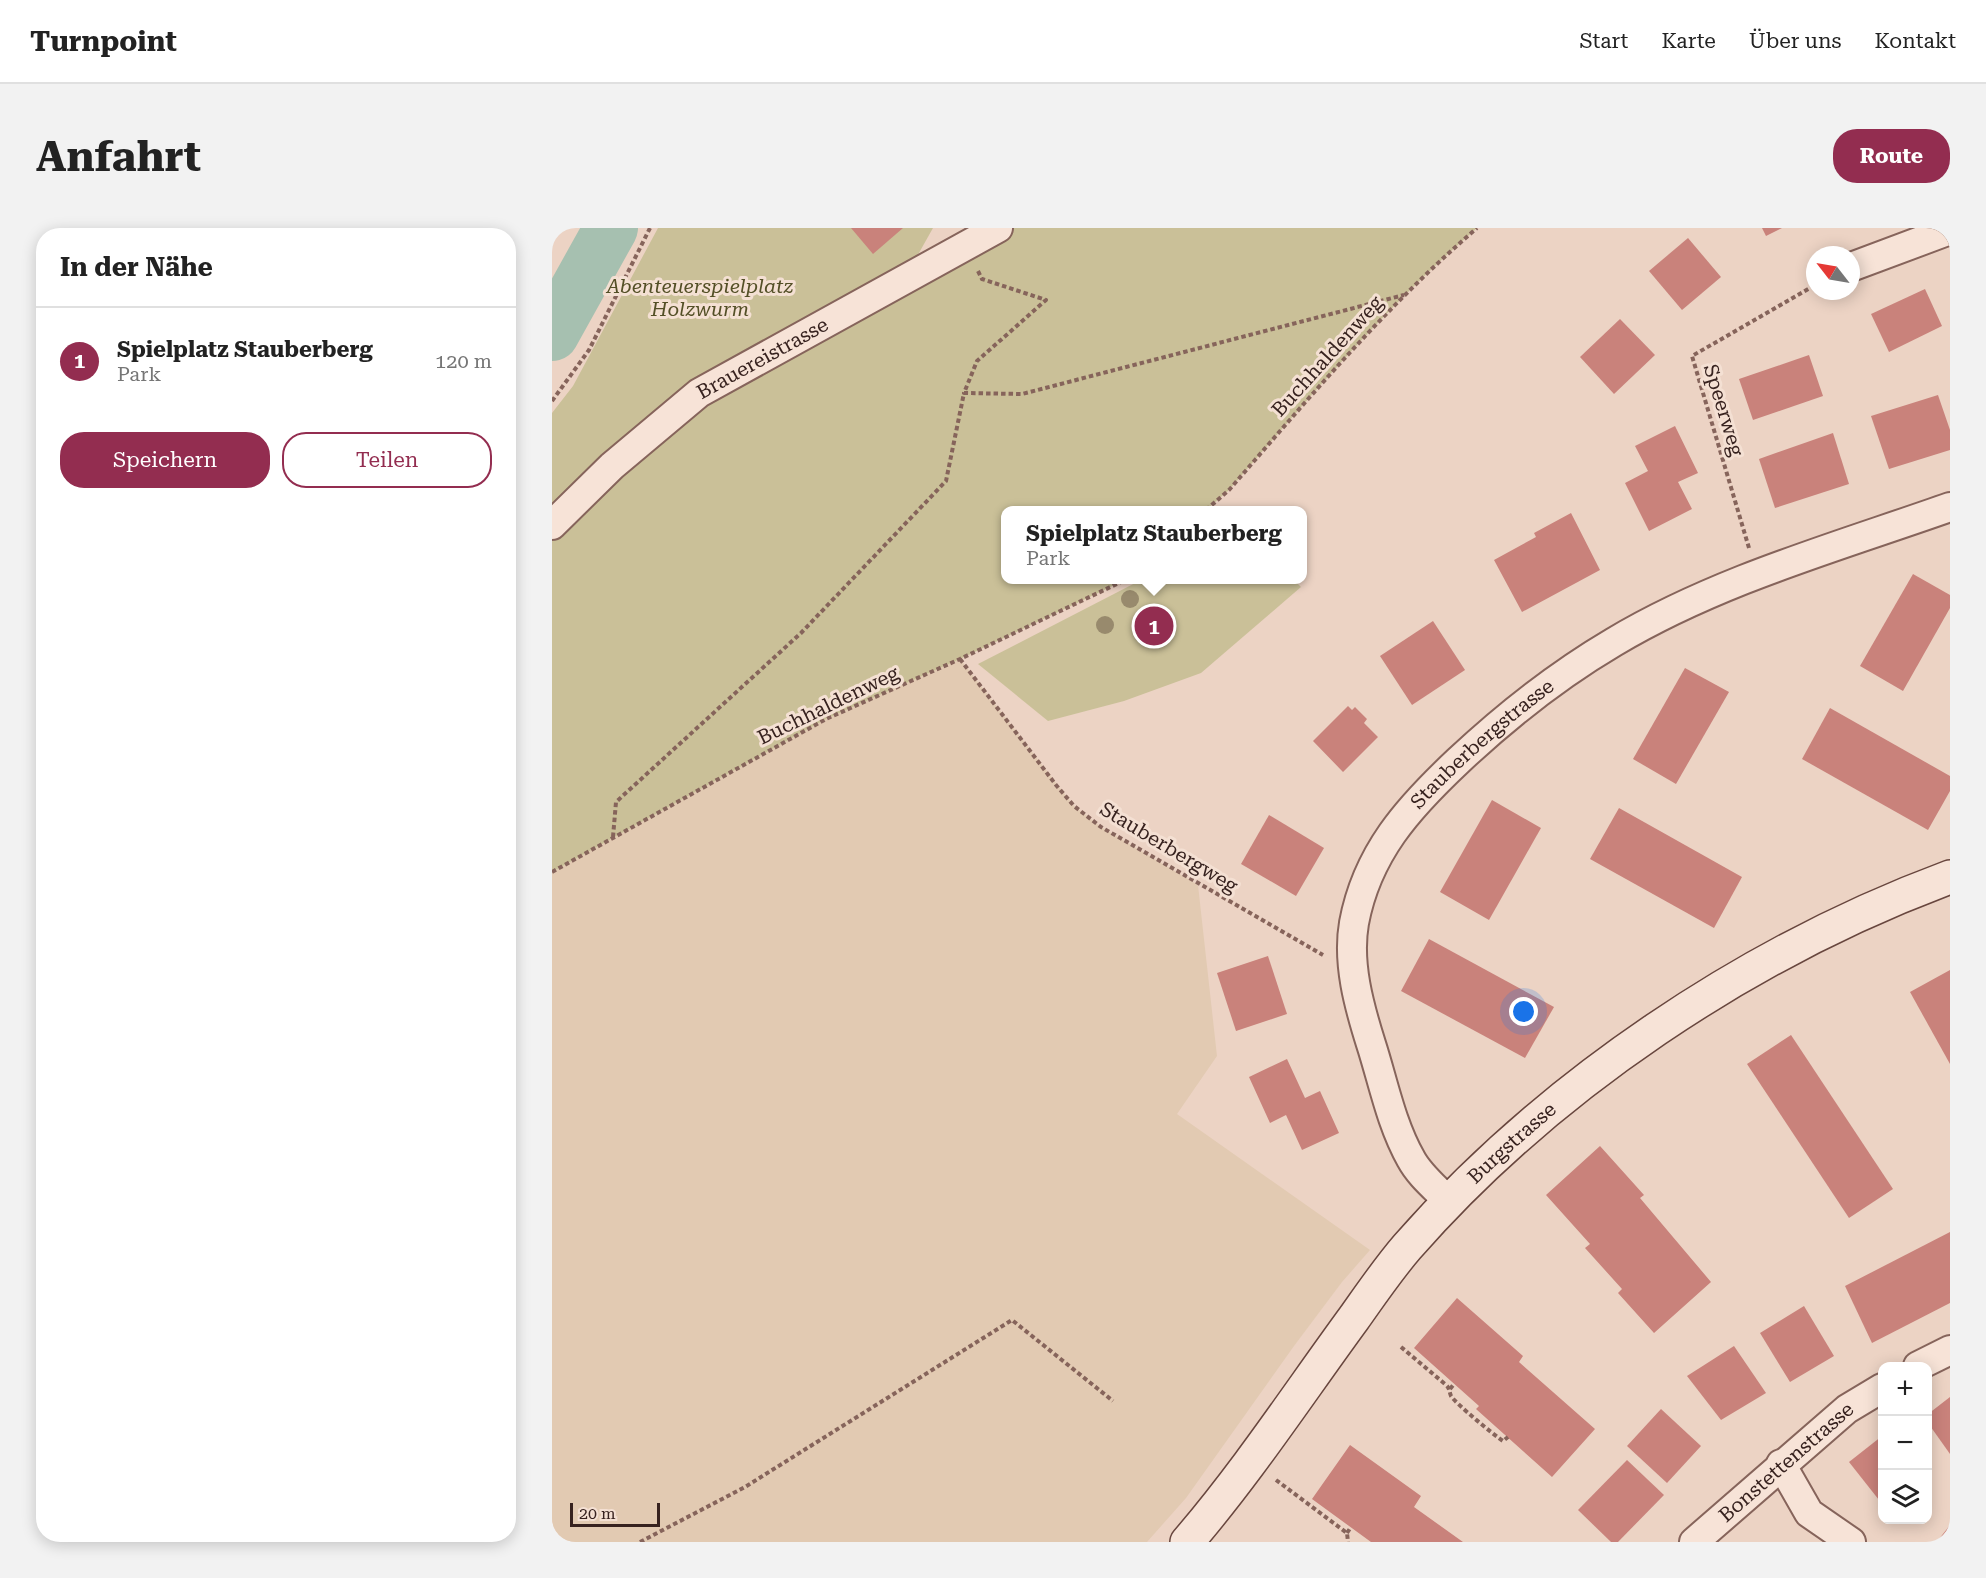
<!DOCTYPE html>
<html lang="de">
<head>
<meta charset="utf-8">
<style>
	body { margin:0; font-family:"Roboto Serif",serif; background:#f2f2f2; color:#222 }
	.controls { position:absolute; right:18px; bottom:18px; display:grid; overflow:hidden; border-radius:12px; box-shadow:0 3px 15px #0003 }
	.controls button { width:54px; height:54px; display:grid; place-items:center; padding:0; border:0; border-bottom:2px solid #e0e0e0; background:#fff; color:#222; font:30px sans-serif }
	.compass { position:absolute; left:1254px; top:18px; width:54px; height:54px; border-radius:50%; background:#fff; box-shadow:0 3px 15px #0003; rotate:301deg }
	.scale { position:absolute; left:18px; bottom:15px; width:90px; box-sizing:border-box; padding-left:6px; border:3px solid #37221f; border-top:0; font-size:16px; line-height:21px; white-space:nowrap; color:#37221f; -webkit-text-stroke:4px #f4e0d3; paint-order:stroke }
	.you { position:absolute; left:972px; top:784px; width:21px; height:21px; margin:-15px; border:4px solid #fff; border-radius:50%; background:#1a73e8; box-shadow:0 0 0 9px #1a73e833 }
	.badge { display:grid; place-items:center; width:39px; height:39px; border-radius:50%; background:#932d50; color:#fff; font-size:20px; font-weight:700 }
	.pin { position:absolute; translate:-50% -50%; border:3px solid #fff; box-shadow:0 2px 6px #0006 }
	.popup { position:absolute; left:449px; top:278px; width:306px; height:78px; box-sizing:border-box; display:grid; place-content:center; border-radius:12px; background:#fff; filter:drop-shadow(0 2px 4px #0005); font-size:20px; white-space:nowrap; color:#767676 }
	.popup b { font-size:22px; color:#222 }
	.popup::after { content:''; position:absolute; left:50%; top:100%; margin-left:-12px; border:12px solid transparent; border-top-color:#fff }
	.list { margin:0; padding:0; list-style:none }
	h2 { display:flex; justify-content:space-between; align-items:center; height:78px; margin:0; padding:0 24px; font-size:26px }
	h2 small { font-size:20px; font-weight:400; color:#767676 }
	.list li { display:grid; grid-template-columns:39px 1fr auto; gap:18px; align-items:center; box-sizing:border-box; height:108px; padding:0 24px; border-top:2px solid #e0e0e0 }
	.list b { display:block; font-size:22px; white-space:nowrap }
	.list p { margin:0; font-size:20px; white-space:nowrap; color:#767676 }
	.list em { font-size:20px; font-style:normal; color:#767676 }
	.actions { display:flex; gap:12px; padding:18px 24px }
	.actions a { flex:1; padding:14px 0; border:2px solid #932d50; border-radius:24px; text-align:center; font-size:21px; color:#932d50 }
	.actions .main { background:#932d50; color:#fff }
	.icon { flex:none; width:33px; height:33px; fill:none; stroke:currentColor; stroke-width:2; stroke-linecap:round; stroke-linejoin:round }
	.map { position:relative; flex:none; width:1398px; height:1314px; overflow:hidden; border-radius:24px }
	header { display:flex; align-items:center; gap:36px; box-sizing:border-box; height:84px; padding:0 30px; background:#fff; border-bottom:2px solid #e0e0e0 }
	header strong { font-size:28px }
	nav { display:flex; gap:33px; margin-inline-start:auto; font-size:21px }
	.intro { display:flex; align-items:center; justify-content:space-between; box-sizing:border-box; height:144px; padding:0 36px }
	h1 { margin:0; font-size:42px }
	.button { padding:15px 27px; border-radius:24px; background:#932d50; color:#fff; font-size:21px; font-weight:700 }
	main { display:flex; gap:36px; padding:0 36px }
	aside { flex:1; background:#fff; border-radius:24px; box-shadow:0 3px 15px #0003 }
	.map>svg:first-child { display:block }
</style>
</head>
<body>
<header>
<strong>Turnpoint</strong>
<nav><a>Start</a><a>Karte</a><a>Über uns</a><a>Kontakt</a></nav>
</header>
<div class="intro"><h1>Anfahrt</h1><a class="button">Route</a></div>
<main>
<aside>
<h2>In der Nähe<small></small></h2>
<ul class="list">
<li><span class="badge">1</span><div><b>Spielplatz Stauberberg</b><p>Park</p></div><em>120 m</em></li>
</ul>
<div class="actions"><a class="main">Speichern</a><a>Teilen</a></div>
</aside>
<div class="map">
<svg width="1398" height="1314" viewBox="0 0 1398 1314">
	<rect width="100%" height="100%" fill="#ecd3c4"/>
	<path fill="#e2cab2" d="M408,431L522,578L549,599L646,657L665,828L625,886L818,1022L790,1054L742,1118L634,1270L595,1314H0V644L274,491Z"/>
	<g fill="#cac098">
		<path d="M106,0H381L363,32L0,281V185L21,158Z"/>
		<path d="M446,0H925C833,79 756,171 677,262L654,282H454V352H573L408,431L274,491L0,644V297L147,165Z"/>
		<path d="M589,352H742L749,359L649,445L572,473L496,493L426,436Z"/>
	</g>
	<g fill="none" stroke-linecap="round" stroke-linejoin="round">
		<path stroke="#a6c0b0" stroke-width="54" d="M0,106L59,0"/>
	</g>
	<g fill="#c9827b">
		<path d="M299,0H351L321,26Z"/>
		<path d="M1210,0H1230L1214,8Z"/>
		<path d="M1136,10L1169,49L1130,82L1097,43Z"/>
		<path d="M1373,61L1390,98L1337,124L1319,86Z"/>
		<path d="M1068,91L1103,127L1062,166L1028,129Z"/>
		<path d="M1257,127L1271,168L1201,192L1187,151Z"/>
		<path d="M1386,167L1398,202V222L1337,241L1319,188Z"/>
		<path d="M1123,198L1146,245L1126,254L1140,281L1097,303L1073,255L1096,243L1083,218Z"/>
		<path d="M1281,205L1297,256L1223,280L1207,231Z"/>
		<path d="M1019,285L1048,342L970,384L942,332L984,309L982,305Z"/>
		<path d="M1361,346L1398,367V380L1351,463L1308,438Z"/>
		<path d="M881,393L913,442L860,477L828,428Z"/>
		<path d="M1133,440L1177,464L1124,556L1081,531Z"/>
		<path d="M796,478L800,482L803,479L815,491L812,495L826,509L791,544L761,513Z"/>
		<path d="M1278,480L1398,548V563L1376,602L1250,531Z"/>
		<path d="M940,572L989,600L937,692L888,664Z"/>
		<path d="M1067,580L1190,649L1162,700L1038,631Z"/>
		<path d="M717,587L772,620L744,668L689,636Z"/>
		<path d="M877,711L1002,779L973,830L849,763Z"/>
		<path d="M716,728L735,786L684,803L665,745Z"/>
		<path d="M1398,742V836L1358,764Z"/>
		<path d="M1239,807L1341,961L1297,990L1195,836Z"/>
		<path d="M735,831L753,870L768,863L787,905L750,922L734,887L718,895L697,849Z"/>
		<path d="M1048,918L1092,967L1088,970L1159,1054L1102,1105L1066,1065L1070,1061L1033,1020L1038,1016L994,967Z"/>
		<path d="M1398,1004V1075L1320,1115L1293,1058Z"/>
		<path d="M905,1070L971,1128L967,1134L1043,1201L1000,1249L924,1181L927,1178L862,1120Z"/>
		<path d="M1252,1078L1282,1128L1238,1154L1208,1105Z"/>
		<path d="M1182,1118L1214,1165L1169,1192L1135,1148Z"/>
		<path d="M1398,1169V1226L1376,1195V1186Z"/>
		<path d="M1109,1181L1149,1218L1115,1255L1075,1218Z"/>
		<path d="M1330,1208V1269L1327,1272L1297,1234Z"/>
		<path d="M798,1217L869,1268L862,1279L911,1314H819L760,1271Z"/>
		<path d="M1075,1232L1112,1267L1066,1314H1059L1026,1282Z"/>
		<path d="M1398,1297V1314H1391L1387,1311Z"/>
	</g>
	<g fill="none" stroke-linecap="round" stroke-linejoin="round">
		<g stroke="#86645b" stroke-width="32">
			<g id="street">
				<path d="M1299,39L1398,2"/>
				<path id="s1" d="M0,297L60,238L147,165L446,0"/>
				<path id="s2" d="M898,975C885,961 868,948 859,931C839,896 831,853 819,816C807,778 795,735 802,695C815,625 856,580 906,533C954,488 1006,447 1062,414C1166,352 1285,319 1398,279"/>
				<path d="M1366,1138L1398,1122"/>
				<path d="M1229,1236L1257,1285L1299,1314"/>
				<path id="s3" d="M1142,1314L1295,1181L1330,1160"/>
			</g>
		</g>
		<g stroke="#68463e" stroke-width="36">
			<g id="secondary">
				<path id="s4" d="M635,1314C696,1243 747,1165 802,1090C819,1066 836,1041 855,1019C997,857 1196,724 1398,649"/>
			</g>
		</g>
		<g stroke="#86645b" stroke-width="4" stroke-dasharray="4.5 3" stroke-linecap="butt">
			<path d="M426,43L430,51L494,72L425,133L412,165L470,166L852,67"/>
			<path d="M0,173L37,122L98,0"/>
			<path d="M654,282L677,262C756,171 833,79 925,0"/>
			<path d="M1197,320L1140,128L1263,57"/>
			<path d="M408,431L504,557L522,578L549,599L771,727"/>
			<path d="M61,609L64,574L249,405L394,253L412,165"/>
			<path d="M0,644L274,491L408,431L573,352"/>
			<path d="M849,1119L893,1156C898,1160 897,1163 899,1168C904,1176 942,1207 951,1213L956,1209"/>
			<path d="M898,1161L902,1156"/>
			<path d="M724,1252L795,1305L796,1314"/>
			<path d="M795,1305L799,1299"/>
			<path d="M88,1314L193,1259L460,1092L561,1173"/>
		</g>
		<use href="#street" stroke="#f7e3d7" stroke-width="28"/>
		<use href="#secondary" stroke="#f7e3d7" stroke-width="33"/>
	</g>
	<g fill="#988a6d">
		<circle cx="578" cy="371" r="9"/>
		<circle cx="553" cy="397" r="9"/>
	</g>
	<g text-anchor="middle" stroke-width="6" stroke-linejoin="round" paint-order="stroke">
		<g font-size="20" font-style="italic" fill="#534f26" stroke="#f4e0d3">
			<text x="148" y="65">Abenteuerspielplatz<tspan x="148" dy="23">Holzwurm</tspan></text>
		</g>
		<g font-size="20" fill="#37221f" stroke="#f4e0d3">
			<text transform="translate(775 128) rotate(-48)" y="7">Buchhaldenweg</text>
			<text dy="7" stroke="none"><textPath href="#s1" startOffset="270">Brauereistrasse</textPath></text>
			<text transform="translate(1172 182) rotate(73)" y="7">Speerweg</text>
			<text transform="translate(276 477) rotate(-26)" y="7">Buchhaldenweg</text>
			<text dy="7" stroke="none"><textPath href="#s2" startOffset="530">Stauberbergstrasse</textPath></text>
			<text transform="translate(617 619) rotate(31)" y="7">Stauberbergweg</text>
			<text dy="7" stroke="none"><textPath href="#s4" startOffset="516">Burgstrasse</textPath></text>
			<text dy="7" stroke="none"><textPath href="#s3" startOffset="122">Bonstettenstrasse</textPath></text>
		</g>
	</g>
</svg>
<div class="controls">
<button>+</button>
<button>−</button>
<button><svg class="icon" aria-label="layers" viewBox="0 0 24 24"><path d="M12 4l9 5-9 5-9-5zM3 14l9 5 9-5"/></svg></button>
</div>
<svg class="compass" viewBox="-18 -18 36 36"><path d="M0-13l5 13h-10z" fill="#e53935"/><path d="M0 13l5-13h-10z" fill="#767676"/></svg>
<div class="scale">20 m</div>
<div class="you"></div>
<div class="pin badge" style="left:602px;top:398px">1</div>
<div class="popup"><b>Spielplatz Stauberberg</b>Park</div>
</div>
</main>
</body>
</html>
